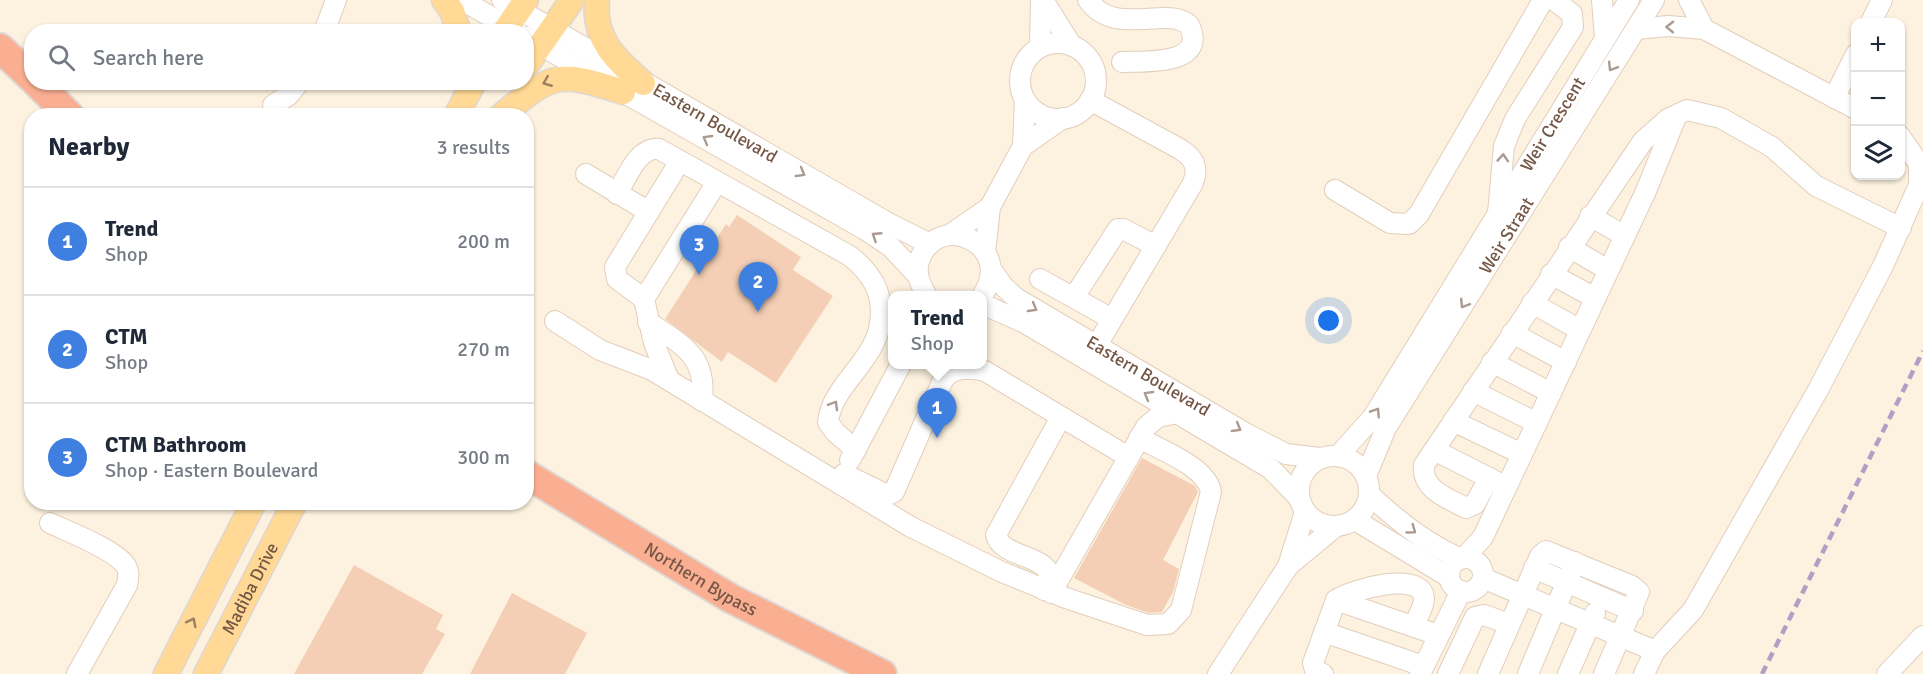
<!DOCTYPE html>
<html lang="en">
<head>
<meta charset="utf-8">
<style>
	body { margin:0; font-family:Signika,sans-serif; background:#f2f2f3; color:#1f2937 }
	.controls { position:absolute; right:18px; top:18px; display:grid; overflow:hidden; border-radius:12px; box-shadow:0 2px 4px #0004 }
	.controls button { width:54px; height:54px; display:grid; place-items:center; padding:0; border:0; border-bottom:2px solid #e0e1e3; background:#fff; color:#1f2937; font:30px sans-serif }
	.you { position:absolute; left:1329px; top:321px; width:21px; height:21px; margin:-15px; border:4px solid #fff; border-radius:50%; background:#1a73e8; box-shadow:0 0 0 9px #1a73e833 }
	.badge { display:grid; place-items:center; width:39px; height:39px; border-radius:50%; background:#ea580c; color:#fff; font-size:20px; font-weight:700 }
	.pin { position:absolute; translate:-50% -50px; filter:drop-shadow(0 2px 3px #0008) }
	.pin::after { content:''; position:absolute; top:32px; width:21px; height:18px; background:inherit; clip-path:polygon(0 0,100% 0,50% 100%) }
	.popup { position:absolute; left:888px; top:291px; width:99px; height:78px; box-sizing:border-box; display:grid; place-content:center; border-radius:12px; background:#fff; filter:drop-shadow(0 2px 4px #0005); font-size:20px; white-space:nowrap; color:#747a83 }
	.popup b { font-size:22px; color:#1f2937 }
	.popup::after { content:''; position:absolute; left:50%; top:100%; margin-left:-12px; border:12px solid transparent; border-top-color:#fff }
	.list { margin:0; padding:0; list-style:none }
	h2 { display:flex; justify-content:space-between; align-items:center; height:78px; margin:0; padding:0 24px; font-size:26px }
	h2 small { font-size:20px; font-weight:400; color:#747a83 }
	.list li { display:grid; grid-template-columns:39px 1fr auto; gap:18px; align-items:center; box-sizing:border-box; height:108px; padding:0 24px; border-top:2px solid #e0e1e3 }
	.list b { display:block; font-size:22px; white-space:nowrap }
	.list p { margin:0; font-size:20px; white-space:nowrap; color:#747a83 }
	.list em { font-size:20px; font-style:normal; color:#747a83 }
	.icon { flex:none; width:33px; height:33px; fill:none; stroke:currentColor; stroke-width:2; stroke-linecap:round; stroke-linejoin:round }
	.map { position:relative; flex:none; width:1923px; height:674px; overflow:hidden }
	.search { position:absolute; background:#fff; box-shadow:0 2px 4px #0004; left:24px; top:24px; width:510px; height:66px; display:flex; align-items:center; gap:15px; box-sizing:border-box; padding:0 21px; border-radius:24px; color:#747a83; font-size:22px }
	.panel { position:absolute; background:#fff; box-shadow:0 2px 4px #0004; left:24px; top:108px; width:510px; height:402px; border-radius:24px }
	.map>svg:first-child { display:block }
</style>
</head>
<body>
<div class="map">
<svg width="1923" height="674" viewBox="0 0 1923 674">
	<rect width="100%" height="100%" fill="#fdf2df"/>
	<g fill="#f4cfb5">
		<path d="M737,215L801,257L793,270L833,296L776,383L728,352L722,362L665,319L726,224L729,227Z"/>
		<path d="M1142,458L1195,486L1198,492L1163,560L1179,569L1173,592L1162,612L1149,613L1126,605L1074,578Z"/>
		<path d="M354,565L443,615L436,629L445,634L422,674H294Z"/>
		<path d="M512,593L587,633L565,674H470Z"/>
	</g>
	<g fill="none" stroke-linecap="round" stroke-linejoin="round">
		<g stroke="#e2cebb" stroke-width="22">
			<g id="minor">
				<path d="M462,0L517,32"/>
				<path id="s1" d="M502,0L890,224L930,244"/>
				<path d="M1043,0L1072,46"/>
				<path d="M1088,0C1115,38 1167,5 1189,25C1209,66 1144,61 1122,62"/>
				<path d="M1602,0L1605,38"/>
				<path d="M1689,0L1704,29"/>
				<path d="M1871,22L1882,0"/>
				<path d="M1636,29L1668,26L1704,29L1856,109"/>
				<path d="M324,32L336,0"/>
				<path d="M526,37L864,229L891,247L918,276"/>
				<circle cx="1058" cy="81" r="38"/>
				<path d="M1040,47L1041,0"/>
				<path d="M1834,98L1856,54"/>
				<path d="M1090,100L1180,149C1194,158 1199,167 1193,183L1097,345"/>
				<path d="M273,105L289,95L299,82"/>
				<path d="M1023,146L1063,118"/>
				<path d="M586,174L649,212"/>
				<path d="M1335,190L1390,223L1409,224L1419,214L1543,0"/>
				<path d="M617,194C626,179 638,146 659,149L850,256C865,268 877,282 880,301C889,357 833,378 828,422L835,432L856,450"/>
				<path d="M1498,213L1504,146L1515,119L1573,27L1572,14L1554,0"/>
				<path d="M1590,216L1625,236"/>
				<path d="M951,234L990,207"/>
				<path d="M1569,247L1608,270"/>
				<path d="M985,252L990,207L1023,146L1025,100"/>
				<path id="s2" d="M991,269L1003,286L1016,298L1247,434L1286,454L1320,458"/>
				<path d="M1551,274L1595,298"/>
				<path d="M1040,279L1112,319"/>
				<path d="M927,296C920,285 915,273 919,261C937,208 1017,245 982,296"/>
				<path d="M1074,297L1118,229H1123L1156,246"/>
				<path d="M644,299L617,279L615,267L680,161"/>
				<path d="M1532,303L1580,330"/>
				<path d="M982,304L1023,322L1271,469L1299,498"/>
				<path d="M555,321L600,350L652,370L911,527L1002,572L1066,598L1147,625L1168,624L1181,610L1211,492C1207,467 1161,450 1139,438"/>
				<path d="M648,322C682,345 707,355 702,401"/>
				<path d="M1512,333L1566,362"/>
				<path d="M1492,362L1551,393"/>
				<path d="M669,380L654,343L644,299L717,182"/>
				<path d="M1473,391L1537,423"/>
				<path d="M1453,421L1522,454"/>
				<path d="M1434,450L1501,484"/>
				<circle cx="1334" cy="491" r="35"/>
				<path id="s3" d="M1338,456L1373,417L1629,0"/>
				<path d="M850,460L901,364"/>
				<path d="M844,474L887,495L894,492L943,380C953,366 970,368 985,371L1120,452"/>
				<path id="s4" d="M1366,476L1386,428L1654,0"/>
				<path d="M1489,478L1475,504L1466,508C1448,498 1421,490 1424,465L1643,141L1668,119L1687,110L1721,118L1772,147L1816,186L1901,228"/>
				<path d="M1369,494C1396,520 1425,543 1459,558"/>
				<path d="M1355,520L1449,577"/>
				<path d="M50,523C69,532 116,550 126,566C130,573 128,578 127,585L77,674"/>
				<path d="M1465,557L1483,537L1646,191L1676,117"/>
				<circle cx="1466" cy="575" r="17"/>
				<path d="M1288,566L1335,527"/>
				<path d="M1534,568L1633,611"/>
				<path d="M1483,578L1655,651L1644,674"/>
				<path d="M1044,590L1050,576C1045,554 1002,558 996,535L1061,417"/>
				<path d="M1051,593L1146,427L1158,417L1177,413"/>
				<path d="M1336,600L1438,635"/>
				<path d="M1324,632L1423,666"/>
				<path d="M1655,651L1693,610L1818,390L1883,266L1919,185V164L1900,136"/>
				<path d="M1218,674L1288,566L1305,512"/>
				<path d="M1323,674L1315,670L1313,663L1336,600C1350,590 1423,569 1424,599C1424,607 1417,618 1414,625"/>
				<path d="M1420,674L1461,591"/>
				<path d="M1448,674L1475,617L1484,615L1509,624"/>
				<path d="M1488,674L1540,556L1546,551L1632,586L1639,592L1604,674"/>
				<path d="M1528,674L1575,562"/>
				<path d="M1568,674L1595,613"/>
				<path d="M1887,674L1923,636"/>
			</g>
		</g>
		<g stroke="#ded7d3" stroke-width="27">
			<g id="major">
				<path d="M444,0L452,11L459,32"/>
				<path d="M597,0C593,39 615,59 643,83"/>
				<path d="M504,32L526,0"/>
				<path d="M526,66L572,0"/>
				<path d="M456,116L474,82"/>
				<path d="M501,116C553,72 559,71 623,92"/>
				<path d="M166,674L254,502"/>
				<path id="s5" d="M206,674L295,502"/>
			</g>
		</g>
		<g stroke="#ded7d3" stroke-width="32">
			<g id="highway">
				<path d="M0,48L32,78"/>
				<path d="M36,82L70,116"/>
				<path id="s6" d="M526,474L730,598L882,674"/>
			</g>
		</g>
		<use href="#minor" stroke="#fff" stroke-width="20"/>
		<use href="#major" stroke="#ffd995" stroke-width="24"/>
		<use href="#highway" stroke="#fbaf92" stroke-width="28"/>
		<path stroke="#b49ec6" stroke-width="4.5" stroke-dasharray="9 6" stroke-linecap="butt" d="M1762,674L1923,351"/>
	</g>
	<defs><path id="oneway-chevron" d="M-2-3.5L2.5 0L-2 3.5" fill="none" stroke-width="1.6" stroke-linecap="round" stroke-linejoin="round" transform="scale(1.5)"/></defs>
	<g stroke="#ac9a90">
		<use href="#oneway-chevron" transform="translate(1670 27) rotate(-179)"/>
		<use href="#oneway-chevron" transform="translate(1612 67) rotate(122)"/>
		<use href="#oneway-chevron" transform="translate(707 139) rotate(-150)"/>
		<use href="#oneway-chevron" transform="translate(1503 158) rotate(-86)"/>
		<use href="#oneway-chevron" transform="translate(801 173) rotate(30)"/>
		<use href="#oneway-chevron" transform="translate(876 236) rotate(-147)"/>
		<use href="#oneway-chevron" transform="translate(1464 304) rotate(122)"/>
		<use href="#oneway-chevron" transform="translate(1033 308) rotate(30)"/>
		<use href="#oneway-chevron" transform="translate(1148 395) rotate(-150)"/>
		<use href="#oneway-chevron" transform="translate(834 405) rotate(-60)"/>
		<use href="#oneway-chevron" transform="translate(1376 412) rotate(-57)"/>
		<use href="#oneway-chevron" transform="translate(1237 428) rotate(31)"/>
		<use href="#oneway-chevron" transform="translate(1412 530) rotate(36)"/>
	</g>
	<g stroke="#9e7e5e">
		<use href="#oneway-chevron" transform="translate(547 82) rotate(158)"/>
		<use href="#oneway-chevron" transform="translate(192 622) rotate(-63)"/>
	</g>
	<g text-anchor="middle" stroke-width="5" stroke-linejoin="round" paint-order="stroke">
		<g font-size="18" fill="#755746" stroke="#fff6e7">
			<text dy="6" stroke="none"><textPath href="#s1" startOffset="246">Eastern Boulevard</textPath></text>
			<text dy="6" stroke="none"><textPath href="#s3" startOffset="396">Weir Crescent</textPath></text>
			<text dy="6" stroke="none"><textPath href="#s4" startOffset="279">Weir Straat</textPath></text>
			<text dy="6" stroke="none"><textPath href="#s2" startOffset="192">Eastern Boulevard</textPath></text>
			<text dy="6" stroke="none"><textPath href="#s6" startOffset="204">Northern Bypass</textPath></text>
			<text dy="6" stroke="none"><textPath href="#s5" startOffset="96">Madiba Drive</textPath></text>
		</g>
	</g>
</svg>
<div class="controls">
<button>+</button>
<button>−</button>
<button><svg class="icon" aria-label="layers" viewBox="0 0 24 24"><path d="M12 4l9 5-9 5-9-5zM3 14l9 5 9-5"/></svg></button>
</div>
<div class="you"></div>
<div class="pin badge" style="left:937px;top:438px;background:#3f7fe0">1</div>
<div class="popup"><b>Trend</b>Shop</div>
<div class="pin badge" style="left:758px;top:312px;background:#3f7fe0">2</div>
<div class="pin badge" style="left:699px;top:275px;background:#3f7fe0">3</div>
<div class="search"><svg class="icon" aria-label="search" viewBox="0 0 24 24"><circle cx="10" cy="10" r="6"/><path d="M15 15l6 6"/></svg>Search here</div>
<section class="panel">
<h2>Nearby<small>3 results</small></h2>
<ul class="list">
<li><span class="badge" style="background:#3f7fe0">1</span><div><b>Trend</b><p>Shop</p></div><em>200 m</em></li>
<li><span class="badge" style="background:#3f7fe0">2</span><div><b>CTM</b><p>Shop</p></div><em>270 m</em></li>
<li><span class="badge" style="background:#3f7fe0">3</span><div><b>CTM Bathroom</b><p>Shop · Eastern Boulevard</p></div><em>300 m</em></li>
</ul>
</section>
</div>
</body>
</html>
